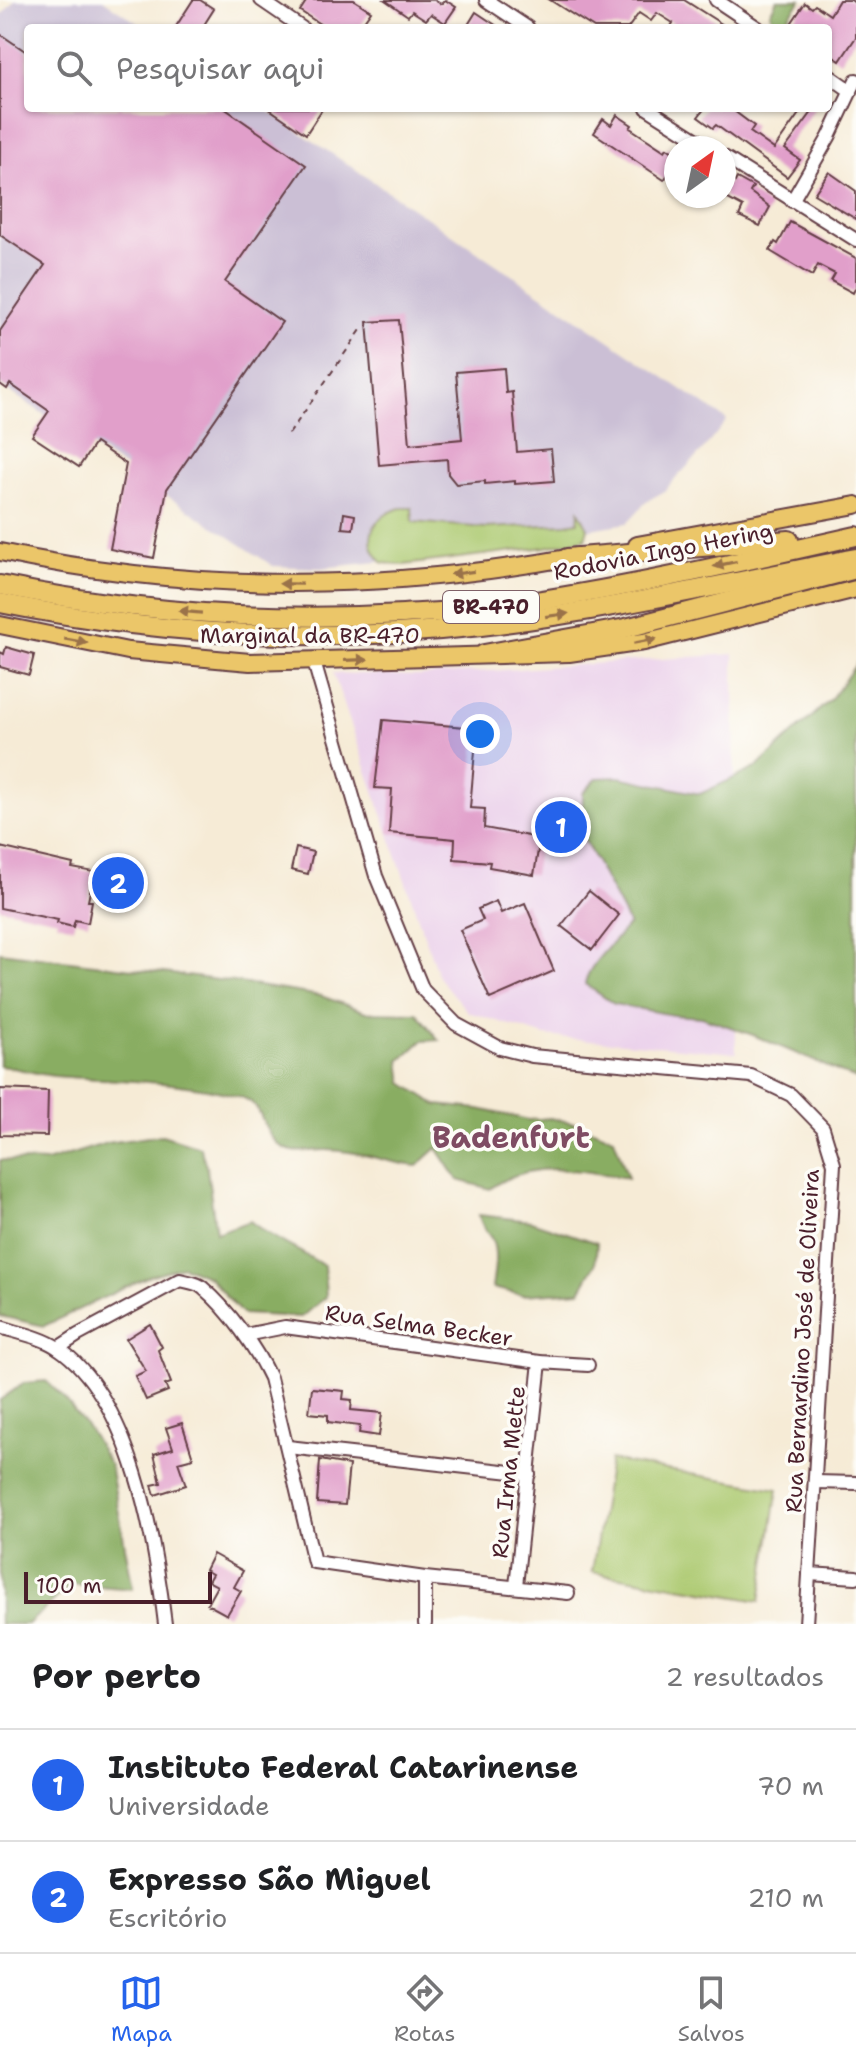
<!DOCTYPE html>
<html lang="pt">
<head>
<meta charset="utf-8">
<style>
	body { margin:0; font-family:"Shantell Sans",sans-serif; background:#f2f2f2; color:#202124 }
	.compass { position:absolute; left:664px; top:136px; width:72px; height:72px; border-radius:50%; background:#fff; box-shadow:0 2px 6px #0004; rotate:33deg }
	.scale { position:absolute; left:24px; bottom:20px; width:188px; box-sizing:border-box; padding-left:8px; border:4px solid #4a1f2b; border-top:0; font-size:22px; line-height:28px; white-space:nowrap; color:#4a1f2b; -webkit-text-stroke:6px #fdfcf7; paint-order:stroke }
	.you { position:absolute; left:480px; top:734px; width:28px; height:28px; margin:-20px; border:6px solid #fff; border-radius:50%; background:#1a73e8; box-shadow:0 0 0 12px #1a73e833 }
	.badge { display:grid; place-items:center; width:52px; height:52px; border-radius:50%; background:#2563eb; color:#fff; font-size:26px; font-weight:700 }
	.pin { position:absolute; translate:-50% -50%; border:4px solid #fff; box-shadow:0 2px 8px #0006 }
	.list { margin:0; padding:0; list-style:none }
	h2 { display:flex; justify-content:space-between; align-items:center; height:104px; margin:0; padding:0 32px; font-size:34px }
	h2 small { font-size:26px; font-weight:400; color:#757577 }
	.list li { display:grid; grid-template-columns:52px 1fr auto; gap:24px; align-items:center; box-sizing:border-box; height:112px; padding:0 32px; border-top:2px solid #e0e0e0 }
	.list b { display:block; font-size:30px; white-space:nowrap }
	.list p { margin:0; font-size:26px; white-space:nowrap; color:#757577 }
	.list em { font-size:26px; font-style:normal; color:#757577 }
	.icon { flex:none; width:44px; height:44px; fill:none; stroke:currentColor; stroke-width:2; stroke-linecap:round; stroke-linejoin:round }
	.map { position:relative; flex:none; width:856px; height:1624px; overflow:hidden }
	.search { position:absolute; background:#fff; box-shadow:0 2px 6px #0004; left:24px; right:24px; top:24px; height:88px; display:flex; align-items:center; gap:20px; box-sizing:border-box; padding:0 28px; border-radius:8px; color:#757577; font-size:30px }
	.sheet { height:328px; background:#fff }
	nav { display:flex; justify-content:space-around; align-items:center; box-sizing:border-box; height:112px; border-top:2px solid #e0e0e0; background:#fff; font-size:22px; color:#757577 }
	nav a { display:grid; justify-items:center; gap:4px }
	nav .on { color:#2563eb }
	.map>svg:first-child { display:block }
</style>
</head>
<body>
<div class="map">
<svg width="856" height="1624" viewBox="0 0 856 1624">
	<rect width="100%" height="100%" fill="#fdfcf7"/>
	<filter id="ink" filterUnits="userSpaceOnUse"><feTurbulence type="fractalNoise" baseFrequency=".0125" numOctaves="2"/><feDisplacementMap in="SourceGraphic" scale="16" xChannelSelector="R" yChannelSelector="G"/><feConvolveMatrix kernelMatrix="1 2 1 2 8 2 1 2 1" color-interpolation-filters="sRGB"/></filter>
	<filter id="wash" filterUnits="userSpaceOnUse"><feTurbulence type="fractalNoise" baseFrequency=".006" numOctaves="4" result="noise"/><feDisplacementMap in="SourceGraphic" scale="32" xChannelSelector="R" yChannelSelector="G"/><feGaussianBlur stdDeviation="1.8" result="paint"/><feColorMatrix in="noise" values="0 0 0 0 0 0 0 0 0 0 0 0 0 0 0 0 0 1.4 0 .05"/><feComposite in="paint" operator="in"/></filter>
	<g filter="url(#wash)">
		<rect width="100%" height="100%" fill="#f6ebd6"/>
		<path fill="#ebd1eb" d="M734,654L736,1053L545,1036L468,1012L439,978L333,673L418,676Z"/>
		<path fill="#cbbfd5" d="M15,0H103L145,28H28V108H264L727,420L703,450L663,492L647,501L627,523L425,557L321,568L273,566L0,385V17Z"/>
		<g fill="#acc96f" stroke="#7b744d" stroke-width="2">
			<path d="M401,508H412L413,522L486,528L567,524L578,522L579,511L588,528L585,539L546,547L404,565L383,563C360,540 373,516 401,508Z"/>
			<path d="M610,1460L778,1489L760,1601L592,1572Z"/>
		</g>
		<g fill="#89ad62" stroke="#6a6646" stroke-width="2">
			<path d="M777,0H801L783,24L774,22L770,13Z"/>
			<path d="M856,664V1079L753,1035L702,1017L673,1015L614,1004L585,984C588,964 616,941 629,924L582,835L583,793L597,778L619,777L700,794L756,768L830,700Z"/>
			<path d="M0,952L234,982L321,996L366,1012L417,1013L439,1040L422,1041L400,1061L403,1083L437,1105L479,1109L529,1120L550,1118L575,1123L614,1138L628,1178C583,1171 530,1158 490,1189L458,1180L437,1148L417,1166C386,1163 358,1150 326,1150C307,1150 290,1157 275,1141C259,1126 266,1104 238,1096C178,1080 115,1081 54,1076C36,1074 18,1068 0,1066Z"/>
			<path d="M162,1135L200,1147L207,1169L216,1233L250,1221C273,1240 299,1249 324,1266L326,1297L301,1317L242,1314L209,1277L183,1266L149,1276L44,1326L0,1316V1160L46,1162L107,1143Z"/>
			<path d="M479,1215L531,1221L597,1243L595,1265L580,1291L523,1295L492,1288C494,1273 498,1254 492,1240C487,1230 481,1227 479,1215Z"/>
			<path d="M46,1381L62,1396L89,1430L110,1465L133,1589L72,1584L28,1624H0V1400L24,1383Z"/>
		</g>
		<g id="blocks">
			<g fill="#e19fca">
				<path d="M193,0H200L214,9L202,28H175Z"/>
				<path d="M307,0H354L371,11L359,28H326L300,11Z"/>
				<path d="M385,0H434L441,4L445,0L456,7L445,23L431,14L426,20L412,11L408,16Z"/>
				<path d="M550,0H684L728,28H670L673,23L657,13L651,21L639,13L628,28H594Z"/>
				<path d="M839,0H851L856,4V37L840,61L828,53V28H788L805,3L812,8L815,5L830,15Z"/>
				<path d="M476,12L500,28H466Z"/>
				<path d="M0,34L28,53V108H224L306,165L225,282L282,322L167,489L154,558L110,549L126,464L95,443L79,467L32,436L49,411L10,384L7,389L0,384V331L45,265L0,235Z"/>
				<path d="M268,108H323L306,134Z"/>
				<path d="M705,108H730L754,126L750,132L774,149L803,108H815L785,149L800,160L787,177L716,125L713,128L698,117Z"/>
				<path d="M617,115L632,125L630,128L665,151L667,148L676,154V178L669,173L664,180L594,133L603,119L611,125Z"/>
				<path d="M829,172L856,191V219L814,194Z"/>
				<path d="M737,178L753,187L750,192L770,207L760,226L739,216L743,207L724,197V183L727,185L730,179L735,182Z"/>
				<path d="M790,222L856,258V287L853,293L831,281L835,274L818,265L812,276L770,251L775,242L778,244Z"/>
				<path d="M399,320L410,444L462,439L456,372L504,368L506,393L512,392L517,452L551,449L554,481L515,484V481L485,484V481L456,484L448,474L447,459L379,465L367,322Z"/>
				<path d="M344,513L355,515L353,529L342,528Z"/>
				<path d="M6,647L34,655L29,675L0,667V652L4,654Z"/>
				<path d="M383,720L477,728L470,808L485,809L484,828L540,838L534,875L489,867L490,862L454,859L455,839L389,833L392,789L375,788Z"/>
				<path d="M0,847L73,864L72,868L94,872L88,901H92L88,923L75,920L73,927L57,923L58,920L0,908Z"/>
				<path d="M296,848L313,852L308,874L291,870Z"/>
				<path d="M589,891L619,915L592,950L561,926Z"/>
				<path d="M496,901L501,913L525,903L554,971L490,999L460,930L483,920L478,909Z"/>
				<path d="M0,1089L48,1091L47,1136L0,1135Z"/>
				<path d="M150,1324L162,1347L158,1350L171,1383L165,1385L168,1391L146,1400L135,1376L146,1371L126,1339Z"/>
				<path d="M312,1388L344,1391L343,1399L352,1400L351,1410L382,1413L379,1436L359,1433L360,1426L328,1422V1415L309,1413Z"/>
				<path d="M182,1423L193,1458L178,1462L186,1485L155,1495L152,1485L161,1483L154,1454L173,1448L166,1428Z"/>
				<path d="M320,1460L349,1465L345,1505L317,1503Z"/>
				<path d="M213,1554L243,1571L234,1587L241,1591L227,1615L207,1604L217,1586L208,1581L212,1574L205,1570Z"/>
			</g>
		</g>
	</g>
	<g filter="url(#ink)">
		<use href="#blocks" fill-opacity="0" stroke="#643e45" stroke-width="2"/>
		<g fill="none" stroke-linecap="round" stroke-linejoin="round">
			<g stroke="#643e45" stroke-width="16">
				<g id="minor">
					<path d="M261,0L302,28"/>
					<path d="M486,0L528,28"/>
					<path d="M716,0L758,28"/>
					<path d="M828,75L851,91"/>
					<path d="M647,108L710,148"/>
					<path d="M724,157L856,240"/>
					<path d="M792,201L829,137L856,80"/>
					<path d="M314,662L376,876L423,990L456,1024L500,1048L532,1056L751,1076L791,1095L823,1128L834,1164L806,1624"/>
					<path d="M0,1327C19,1333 42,1337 58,1348C132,1399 155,1541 165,1624"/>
					<path d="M245,1335L285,1327L540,1362L588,1365"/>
					<path d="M58,1348L78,1335L180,1280C188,1282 198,1283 203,1288C229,1310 256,1348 270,1378L314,1562L425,1578L568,1593"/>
					<path d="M288,1447L529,1474"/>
					<path d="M816,1482L856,1483"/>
					<path d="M809,1574L856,1577"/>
					<path d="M516,1586L540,1362"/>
					<path d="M425,1624V1578"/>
				</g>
			</g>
			<g stroke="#643e45" stroke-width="20">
				<g id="major">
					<path d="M637,545L856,505"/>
					<path d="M0,552C192,593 385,592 578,556"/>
					<path d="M0,625L128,651L250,662L569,653L644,642L856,589"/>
				</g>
			</g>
			<g stroke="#643e45" stroke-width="22">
				<g id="highway">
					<path d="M567,558L789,540"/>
					<path d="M0,585C133,612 268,622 403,614C429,612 456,612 482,609C608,592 732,564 856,536"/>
					<path d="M0,603C158,635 321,644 481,626C607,611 732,582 856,558"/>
					<path d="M484,654L626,628L856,569"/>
				</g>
			</g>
			<path stroke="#643e45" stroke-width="2" stroke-dasharray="6 6" stroke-linecap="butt" d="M289,434L363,327"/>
			<use href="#minor" stroke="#fff" stroke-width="12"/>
			<use href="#major" stroke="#ebc669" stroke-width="16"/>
			<use href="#highway" stroke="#ebc669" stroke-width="18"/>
		</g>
		<defs><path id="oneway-solid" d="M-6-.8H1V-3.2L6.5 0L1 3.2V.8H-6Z" transform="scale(2)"/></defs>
		<g fill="#9a724a">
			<use href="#oneway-solid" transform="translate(725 564) rotate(168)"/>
			<use href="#oneway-solid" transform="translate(462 573) rotate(172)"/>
			<use href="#oneway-solid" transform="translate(291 584) rotate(-179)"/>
			<use href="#oneway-solid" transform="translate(190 612) rotate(-175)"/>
			<use href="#oneway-solid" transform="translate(557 615) rotate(-8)"/>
			<use href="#oneway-solid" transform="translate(76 641) rotate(10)"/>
			<use href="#oneway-solid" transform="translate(645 641) rotate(-11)"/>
			<use href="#oneway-solid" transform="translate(356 660) rotate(-2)"/>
		</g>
	</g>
	<g text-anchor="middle" stroke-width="7" stroke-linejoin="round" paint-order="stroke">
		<rect fill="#fdfcf7" stroke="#806168" stroke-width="2" x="443" y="591" width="96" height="32" rx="6"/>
		<g font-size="20" font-weight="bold" fill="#4a1f2b">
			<text x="491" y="614">BR-470</text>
		</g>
		<g font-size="22" fill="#4a1f2b" stroke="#fdfcf7">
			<text transform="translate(663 551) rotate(-11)" y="8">Rodovia Ingo Hering</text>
			<text x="310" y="643">Marginal da BR-470</text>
			<text transform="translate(419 1325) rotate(8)" y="8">Rua Selma Becker</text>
			<text transform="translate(802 1341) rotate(-87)" y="8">Rua Bernardino José de Oliveira</text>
			<text transform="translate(508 1472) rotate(-84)" y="8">Rua Irma Mette</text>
		</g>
		<g font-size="30" font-weight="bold" fill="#7f4c63" stroke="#fdfcf7">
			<text x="511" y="1148">Badenfurt</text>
		</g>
	</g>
</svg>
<svg class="compass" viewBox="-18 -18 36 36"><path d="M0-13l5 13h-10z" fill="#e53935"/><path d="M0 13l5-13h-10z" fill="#757577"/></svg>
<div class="scale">100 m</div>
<div class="you"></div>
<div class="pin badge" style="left:561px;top:827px">1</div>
<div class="pin badge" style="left:118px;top:883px">2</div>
<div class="search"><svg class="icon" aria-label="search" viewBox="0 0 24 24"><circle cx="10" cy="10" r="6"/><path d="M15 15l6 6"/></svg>Pesquisar aqui</div>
</div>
<section class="sheet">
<h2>Por perto<small>2 resultados</small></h2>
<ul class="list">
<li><span class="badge">1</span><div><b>Instituto Federal Catarinense</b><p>Universidade</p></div><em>70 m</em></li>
<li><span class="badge">2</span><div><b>Expresso São Miguel</b><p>Escritório</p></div><em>210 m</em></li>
</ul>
</section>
<nav>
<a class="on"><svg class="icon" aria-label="map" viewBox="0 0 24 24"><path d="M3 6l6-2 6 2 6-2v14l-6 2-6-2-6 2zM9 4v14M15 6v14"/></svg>Mapa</a>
<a><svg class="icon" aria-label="directions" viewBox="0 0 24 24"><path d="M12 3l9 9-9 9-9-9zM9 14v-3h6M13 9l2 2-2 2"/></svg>Rotas</a>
<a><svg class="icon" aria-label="saved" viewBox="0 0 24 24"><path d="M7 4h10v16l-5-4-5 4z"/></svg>Salvos</a>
</nav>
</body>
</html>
